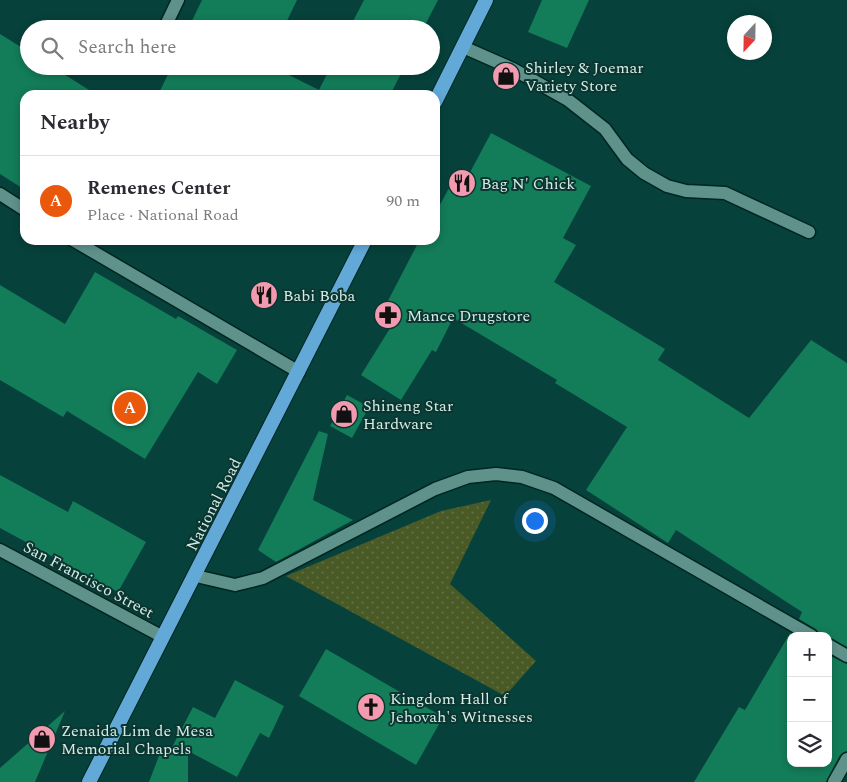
<!DOCTYPE html>
<html lang="en">
<head>
<meta charset="utf-8">
<style>
	body { margin:0; font-family:Spectral,serif; background:#f2f2f3; color:#2b2b33 }
	.controls { position:absolute; right:15px; bottom:15px; display:grid; overflow:hidden; border-radius:10px; box-shadow:0 2px 8px #0003 }
	.controls button { width:45px; height:45px; display:grid; place-items:center; padding:0; border:0; border-bottom:1px solid #e1e1e2; background:#fff; color:#2b2b33; font:25px sans-serif }
	.compass { position:absolute; left:727px; top:15px; width:45px; height:45px; border-radius:50%; background:#fff; box-shadow:0 2px 8px #0003; rotate:202deg }
	.you { position:absolute; left:534px; top:520px; width:18px; height:18px; margin:-12px; border:4px solid #fff; border-radius:50%; background:#1a73e8; box-shadow:0 0 0 8px #1a73e833 }
	.badge { display:grid; place-items:center; width:32px; height:32px; border-radius:50%; background:#ea580c; color:#fff; font-size:16px; font-weight:700 }
	.pin { position:absolute; translate:-50% -50%; border:2px solid #fff; box-shadow:0 1px 5px #0006 }
	.list { margin:0; padding:0; list-style:none }
	h2 { display:flex; justify-content:space-between; align-items:center; height:65px; margin:0; padding:0 20px; font-size:21px }
	h2 small { font-size:16px; font-weight:400; color:#7c7c81 }
	.list li { display:grid; grid-template-columns:32px 1fr auto; gap:15px; align-items:center; box-sizing:border-box; height:90px; padding:0 20px; border-top:1px solid #e1e1e2 }
	.list b { display:block; font-size:19px; white-space:nowrap }
	.list p { margin:0; font-size:16px; white-space:nowrap; color:#7c7c81 }
	.list em { font-size:16px; font-style:normal; color:#7c7c81 }
	.icon { flex:none; width:28px; height:28px; fill:none; stroke:currentColor; stroke-width:2; stroke-linecap:round; stroke-linejoin:round }
	.map { position:relative; flex:none; width:847px; height:782px; overflow:hidden }
	.search { position:absolute; background:#fff; box-shadow:0 2px 8px #0003; left:20px; top:20px; width:420px; height:55px; display:flex; align-items:center; gap:12px; box-sizing:border-box; padding:0 18px; border-radius:28px; color:#7c7c81; font-size:19px }
	.panel { position:absolute; background:#fff; box-shadow:0 2px 8px #0003; left:20px; top:90px; width:420px; height:155px; border-radius:15px }
	.map>svg:first-child { display:block }
</style>
</head>
<body>
<div class="map">
<svg width="847" height="782" viewBox="0 0 847 782">
	<defs>
		<pattern id="grass-dots" width="8" height="8" patternUnits="userSpaceOnUse" patternTransform="scale(1.25)"><rect width="8" height="8" fill="#495a26"/><path d="M2 2h.1M6 6h.1" fill="none" stroke="#627246" stroke-width="1.8" stroke-linecap="round"/></pattern>
	</defs>
	<rect width="100%" height="100%" fill="#07413b"/>
	<path fill="url(#grass-dots)" d="M491,500L450,584L536,661L505,696L286,576L441,511Z"/>
	<g fill="#137c59">
		<path d="M202,0H297L283,29H188Z"/>
		<path d="M364,0H438L423,29H349Z"/>
		<path d="M542,0H589L567,48L528,32Z"/>
		<path d="M0,34L29,52V66H51L97,95H25V190L0,174Z"/>
		<path d="M172,66H271L319,90L331,66H405L390,95H158Z"/>
		<path d="M491,133L591,186L563,238L576,245L554,282L665,349L658,360L749,418L811,340L847,363V647L828,636H820L816,629L799,619L802,612L676,530L668,543L586,490L627,427L555,383L557,380L453,318L436,352L432,350L401,400L361,375L392,325L379,318L419,241L435,240V214L457,173L467,178Z"/>
		<path d="M95,272L176,319L178,316L237,350L217,384L198,372L145,459L67,411L63,417L0,380V285L65,324Z"/>
		<path d="M347,395L369,407L352,438L330,426Z"/>
		<path d="M319,431L328,434L313,500L353,520L276,562L258,550Z"/>
		<path d="M0,475L68,512L73,501L146,542L118,592L0,528Z"/>
		<path d="M790,633L795,636H791V763H828V655L847,664V751L840,755L826,782H694L739,707L745,710Z"/>
		<path d="M326,649L443,717L416,765L299,696Z"/>
		<path d="M235,680L284,706L269,738L260,733L237,777L188,751V782H149L162,748L170,751L193,707L215,718Z"/>
		<path d="M65,711L35,782H0V768Z"/>
	</g>
	<g fill="none" stroke-linecap="round" stroke-linejoin="round">
		<g stroke="#002621" stroke-width="15">
			<g id="service">
				<path d="M0,194L25,210"/>
				<path d="M73,240L299,372"/>
			</g>
		</g>
		<g stroke="#002621" stroke-width="15">
			<g id="minor">
				<path d="M164,29L178,0"/>
				<path d="M463,47L513,69L568,100L605,129L627,159L644,173L667,186L686,191L725,193L809,232"/>
				<path d="M0,550L163,637"/>
				<path d="M196,576L235,585L263,578L435,489L468,477L496,474L522,477L554,488L812,636"/>
				<path d="M828,645L847,656"/>
				<path d="M834,782L847,759"/>
			</g>
		</g>
		<g stroke="#002621" stroke-width="16">
			<g id="trunk">
				<path d="M435,102L486,0"/>
				<path d="M89,782L365,240"/>
			</g>
		</g>
		<use href="#service" stroke="#5f928b" stroke-width="12"/>
		<use href="#minor" stroke="#5f928b" stroke-width="12"/>
		<use href="#trunk" stroke="#62a9d8" stroke-width="14"/>
	</g>
	<defs>
		<g id="shop-disc" transform="scale(1.4375)"><circle r="9.5" fill="#f29aaf" stroke="#0c3530"/><path d="M-5-2.5h2.3a2.7 3.5 0 0 1 5.4 0H5L5.5 6h-11ZM-1.5-2.5h3a1.5 2.3 0 0 0-3 0Z" fill="#111"/></g>
		<g id="restaurant-disc" transform="scale(1.4375)"><circle r="9.5" fill="#f29aaf" stroke="#0c3530"/><path d="M-5-6h1v4h1v-4h1v4h1v-4h1v5L-1.5 .5V6h-2V.5L-5-1ZM5-6V6H3V1.5H1.5Q1.5-4 5-6Z" fill="#111"/></g>
		<g id="pharmacy-disc" transform="scale(1.4375)"><circle r="9.5" fill="#f29aaf" stroke="#0c3530"/><path d="M-2-6h4v4h4v4h-4v4h-4v-4h-4v-4h4Z" fill="#111"/></g>
		<g id="church-disc" transform="scale(1.4375)"><circle r="9.5" fill="#f29aaf" stroke="#0c3530"/><path d="M-1.2-6h2.4v3.5h3.3v2.4h-3.3V6h-2.4V-.1h-3.3v-2.4h3.3Z" fill="#111"/></g>
	</defs>
	<g fill-rule="evenodd">
		<use href="#shop-disc" x="506" y="76"/>
		<use href="#restaurant-disc" x="462" y="183"/>
		<use href="#restaurant-disc" x="264" y="295"/>
		<use href="#pharmacy-disc" x="388" y="315"/>
		<use href="#shop-disc" x="344" y="414"/>
		<use href="#church-disc" x="371" y="707"/>
		<use href="#shop-disc" x="42" y="739"/>
	</g>
	<g text-anchor="middle" stroke-width="4" stroke-linejoin="round" paint-order="stroke">
		<g font-size="16" fill="#d3ede9" stroke="#0c3530" text-anchor="start">
			<text x="525" y="73">Shirley &amp; Joemar<tspan x="525" dy="18">Variety Store</tspan></text>
			<text x="481" y="189">Bag N' Chick</text>
			<text x="283" y="301">Babi Boba</text>
			<text x="407" y="321">Mance Drugstore</text>
			<text x="363" y="411">Shineng Star<tspan x="363" dy="18">Hardware</tspan></text>
			<text x="390" y="704">Kingdom Hall of<tspan x="390" dy="18">Jehovah's Witnesses</tspan></text>
			<text x="61" y="736">Zenaida Lim de Mesa<tspan x="61" dy="18">Memorial Chapels</tspan></text>
		</g>
		<g font-size="16" fill="#d3ede9" stroke="#0c3530">
			<text transform="translate(213 504) rotate(-63)" y="6">National Road</text>
			<text transform="translate(89 579) rotate(28)" y="6">San Francisco Street</text>
		</g>
	</g>
</svg>
<div class="controls">
<button>+</button>
<button>−</button>
<button><svg class="icon" aria-label="layers" viewBox="0 0 24 24"><path d="M12 4l9 5-9 5-9-5zM3 14l9 5 9-5"/></svg></button>
</div>
<svg class="compass" viewBox="-18 -18 36 36"><path d="M0-13l5 13h-10z" fill="#e53935"/><path d="M0 13l5-13h-10z" fill="#7c7c81"/></svg>
<div class="you"></div>
<div class="pin badge" style="left:130px;top:408px">A</div>
<div class="search"><svg class="icon" aria-label="search" viewBox="0 0 24 24"><circle cx="10" cy="10" r="6"/><path d="M15 15l6 6"/></svg>Search here</div>
<section class="panel">
<h2>Nearby<small></small></h2>
<ul class="list">
<li><span class="badge">A</span><div><b>Remenes Center</b><p>Place · National Road</p></div><em>90 m</em></li>
</ul>
</section>
</div>
</body>
</html>
